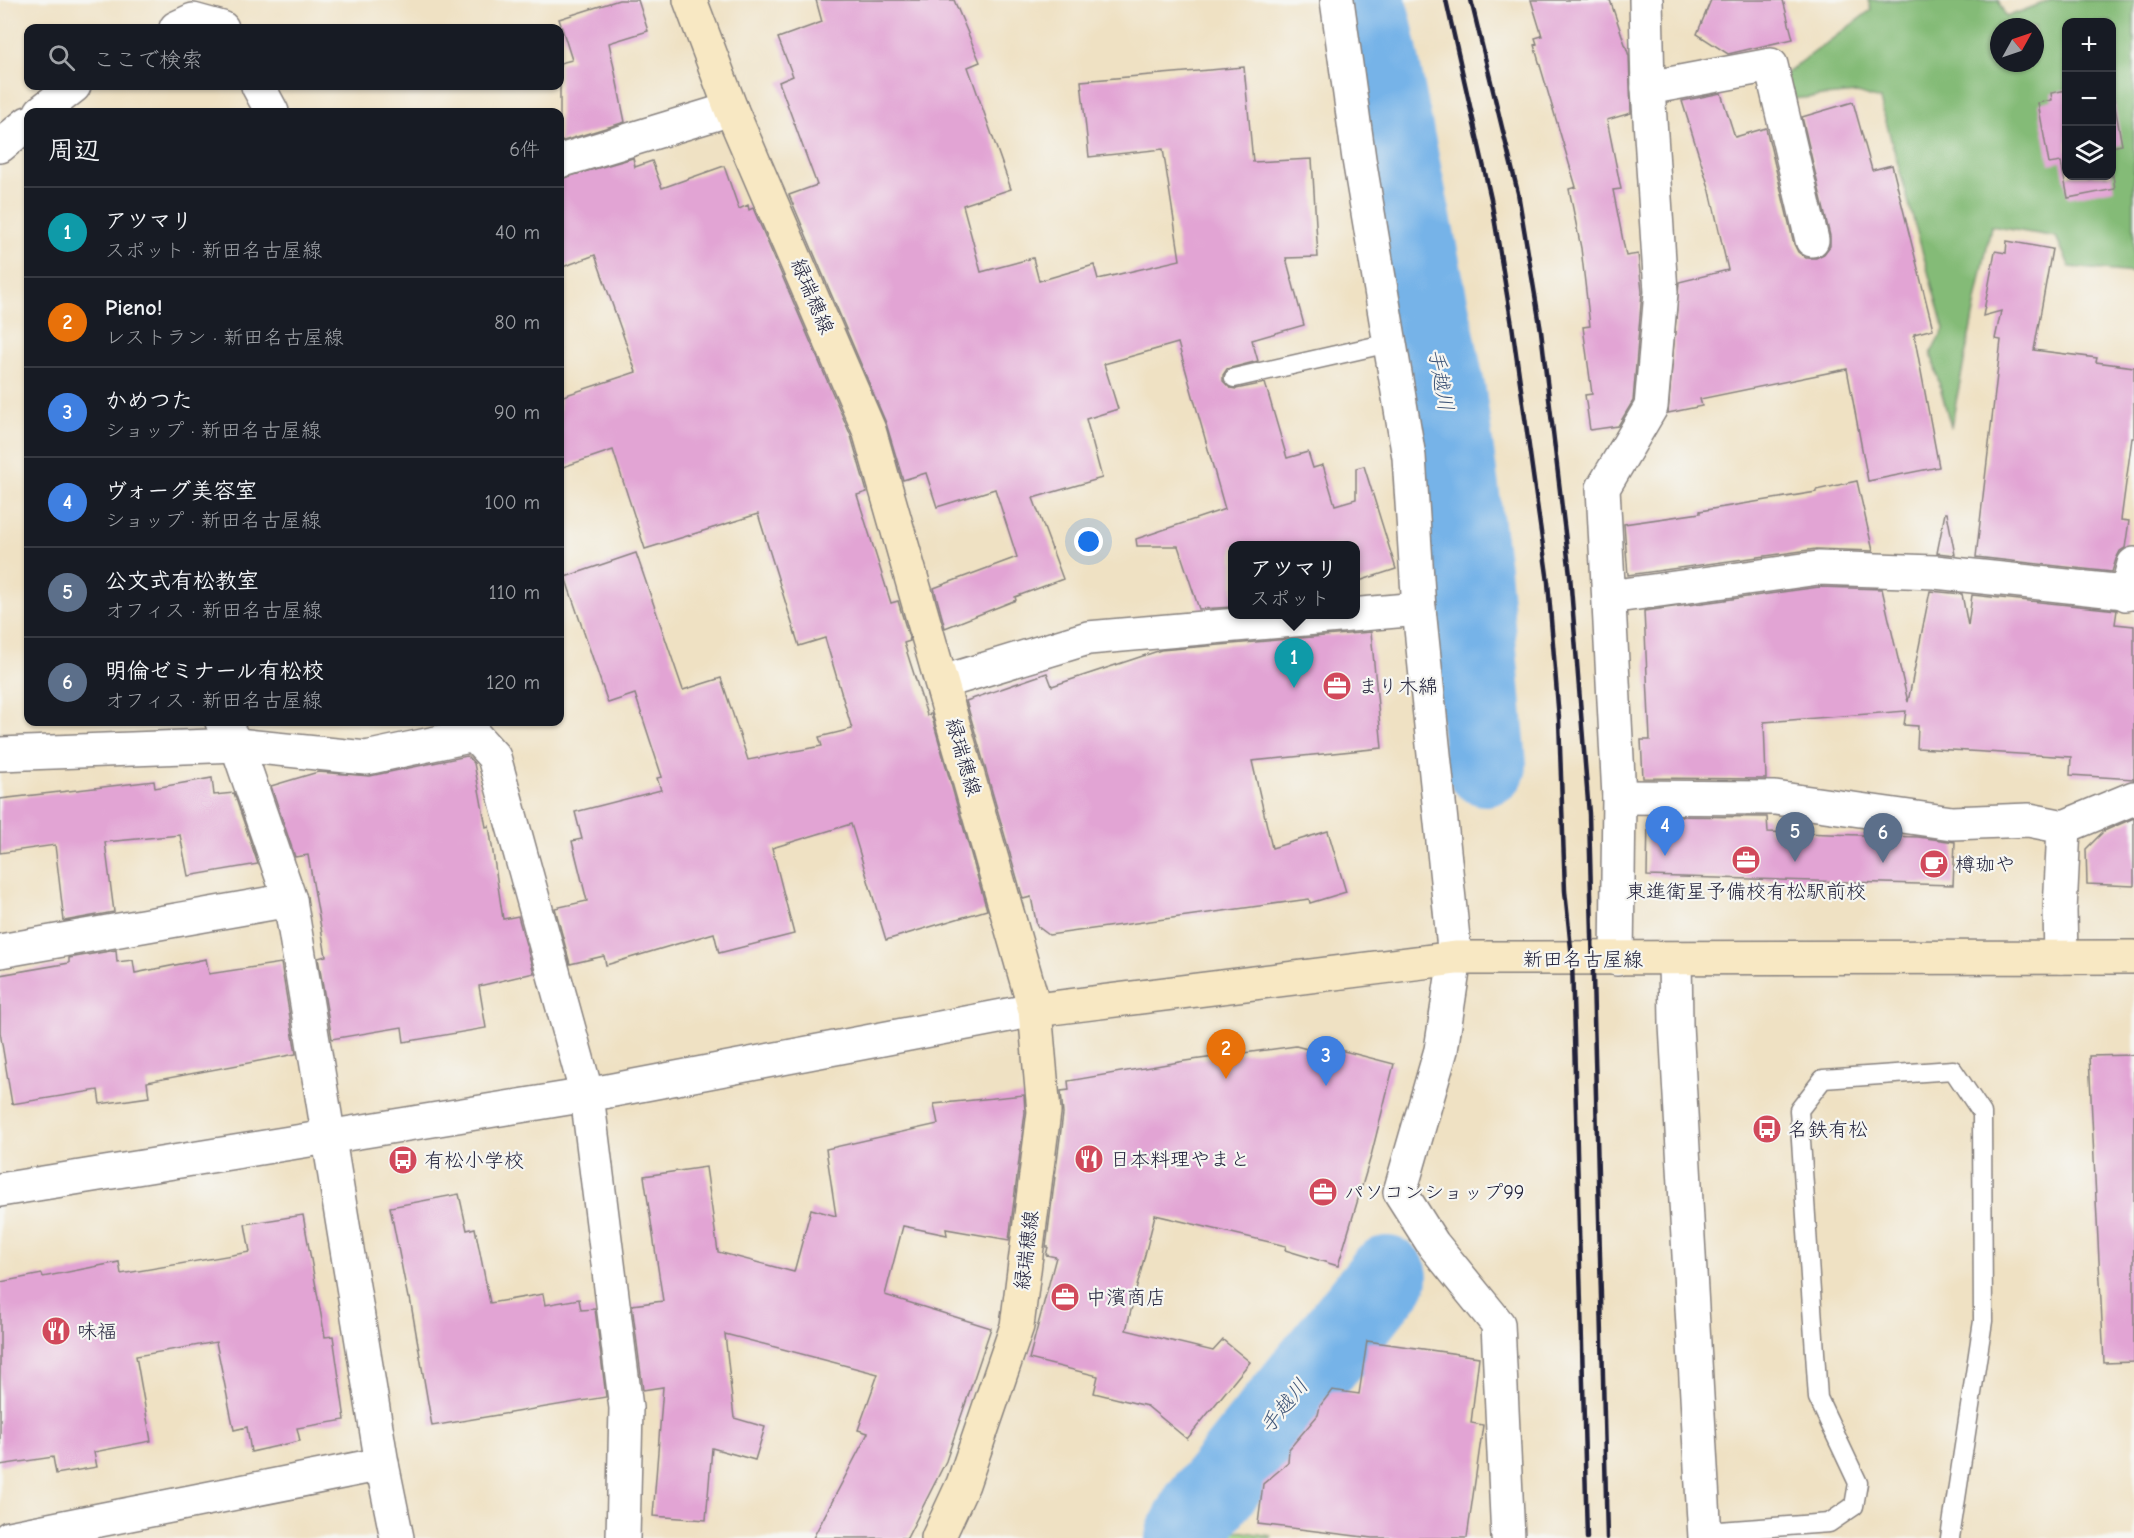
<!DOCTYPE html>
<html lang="ja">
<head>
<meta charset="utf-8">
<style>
	body { margin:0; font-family:"Comic Neue","Klee One",sans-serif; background:#20242c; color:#f1f3f6 }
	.controls { position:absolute; right:18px; top:18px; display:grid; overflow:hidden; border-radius:12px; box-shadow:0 2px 4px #0004 }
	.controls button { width:54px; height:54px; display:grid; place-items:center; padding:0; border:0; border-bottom:2px solid #363941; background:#171b24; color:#f1f3f6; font:30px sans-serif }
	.compass { position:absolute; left:1990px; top:18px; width:54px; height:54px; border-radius:50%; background:#171b24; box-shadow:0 2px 4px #0004; rotate:50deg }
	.you { position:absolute; left:1089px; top:542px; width:21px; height:21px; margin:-15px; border:4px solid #fff; border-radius:50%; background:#1a73e8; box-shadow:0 0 0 9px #1a73e833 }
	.badge { display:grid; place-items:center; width:39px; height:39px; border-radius:50%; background:#d1495b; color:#fff; font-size:20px; font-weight:700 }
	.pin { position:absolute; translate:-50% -50px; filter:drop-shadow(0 2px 3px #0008) }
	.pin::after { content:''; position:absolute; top:32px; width:21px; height:18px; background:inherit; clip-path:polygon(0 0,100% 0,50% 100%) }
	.popup { position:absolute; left:1228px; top:541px; width:132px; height:78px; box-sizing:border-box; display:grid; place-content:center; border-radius:12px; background:#171b24; filter:drop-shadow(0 2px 4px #0005); font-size:20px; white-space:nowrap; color:#9ea1a6 }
	.popup b { font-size:22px; color:#f1f3f6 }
	.popup::after { content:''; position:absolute; left:50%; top:100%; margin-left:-12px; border:12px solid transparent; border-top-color:#171b24 }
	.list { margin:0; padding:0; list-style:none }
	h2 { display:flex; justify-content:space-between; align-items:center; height:78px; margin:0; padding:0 24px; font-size:26px }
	h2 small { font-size:20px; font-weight:400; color:#9ea1a6 }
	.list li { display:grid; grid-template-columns:39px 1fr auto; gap:18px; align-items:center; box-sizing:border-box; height:90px; padding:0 24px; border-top:2px solid #363941 }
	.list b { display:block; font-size:22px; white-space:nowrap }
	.list p { margin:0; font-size:20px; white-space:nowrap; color:#9ea1a6 }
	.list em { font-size:20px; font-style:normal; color:#9ea1a6 }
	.icon { flex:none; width:33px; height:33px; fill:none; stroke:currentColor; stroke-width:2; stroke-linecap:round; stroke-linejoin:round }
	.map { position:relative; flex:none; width:2134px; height:1538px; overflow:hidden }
	.search { position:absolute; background:#171b24; box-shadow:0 2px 4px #0004; left:24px; top:24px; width:540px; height:66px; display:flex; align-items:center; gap:15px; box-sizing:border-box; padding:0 21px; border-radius:12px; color:#9ea1a6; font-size:22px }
	.panel { position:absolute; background:#171b24; box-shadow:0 2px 4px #0004; left:24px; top:108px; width:540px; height:618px; border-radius:12px }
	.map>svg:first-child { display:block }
</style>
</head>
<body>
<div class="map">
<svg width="2134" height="1538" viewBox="0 0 2134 1538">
	<rect width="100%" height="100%" fill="#f6f6f2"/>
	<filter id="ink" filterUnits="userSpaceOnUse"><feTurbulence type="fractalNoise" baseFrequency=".0167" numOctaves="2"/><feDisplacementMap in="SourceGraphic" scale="12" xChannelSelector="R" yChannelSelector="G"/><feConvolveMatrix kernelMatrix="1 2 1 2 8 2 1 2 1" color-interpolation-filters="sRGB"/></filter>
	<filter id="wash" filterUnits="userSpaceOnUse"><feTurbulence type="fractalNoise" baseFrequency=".008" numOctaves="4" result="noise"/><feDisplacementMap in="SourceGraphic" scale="24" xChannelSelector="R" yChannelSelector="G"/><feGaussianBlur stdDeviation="1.35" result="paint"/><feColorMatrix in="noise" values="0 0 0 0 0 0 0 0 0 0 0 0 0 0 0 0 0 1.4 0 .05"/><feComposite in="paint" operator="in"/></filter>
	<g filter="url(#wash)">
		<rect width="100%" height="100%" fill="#efe1c3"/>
		<path fill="#a5db8b" stroke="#647e63" stroke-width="1.5" d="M1202,1526L1271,1536V1538H1199Z"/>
		<path fill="#84bb77" stroke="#536e59" stroke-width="1.5" fill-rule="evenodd" d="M1868,0H1998L2006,17L2051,0H2134V273L2070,267L2056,237L1991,226L1951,427L1931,353L1944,329L1880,100L1857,93L1792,99L1785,74L1871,10ZM2066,22H2112V176H2066ZM1999,27H2035V63H1999Z"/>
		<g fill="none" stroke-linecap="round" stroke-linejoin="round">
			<g stroke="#76b3e8" stroke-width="82">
				<path d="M1364,0L1372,30L1445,393L1469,570L1486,765"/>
				<path d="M1186,1538L1201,1509L1387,1277"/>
			</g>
		</g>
		<g id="blocks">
			<g fill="#e2a4d4">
				<path d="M619,0H638L648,31L609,43L625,122L560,142V63L572,60L559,19Z"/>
				<path d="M816,0H954L980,62L968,67L1011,189L963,205L981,272L1033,258L1039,281L1094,265L1098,279L1180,260L1163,149L1089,157L1081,81L1244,67L1253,162L1312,159L1318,257L1286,258L1304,325L1252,340L1258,361L1227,369L1223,375V381L1230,388L1236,389L1265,383L1287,458L1308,452L1313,468L1323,465L1335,505L1356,499V468L1364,466L1396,569L1356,582V546H1233V607L1199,609L1178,546H1137L1136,539L1225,509L1178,343L1104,364L1118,409L1086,419L1102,478L1033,498L1063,579L1015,597L1016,600L945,628L934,588L1017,557L995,489L937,507L926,473L903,480L886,423L789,195L817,185L779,82L793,76L778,38L822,22Z"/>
				<path d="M1531,0H1610L1629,56L1631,113L1607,120L1621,189L1613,190L1626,256L1638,254L1642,292L1633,401L1618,426L1590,430L1585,395L1592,394L1583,327L1590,326L1581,248L1569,189L1576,187L1534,45L1537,44L1535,38L1542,36Z"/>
				<path d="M1711,0H1783L1793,39L1728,54L1697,34Z"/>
				<path d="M2067,90V176H2112V168L2115,189L2068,198L2061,162L2049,164L2038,103L2052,100L2051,93Z"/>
				<path d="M2112,90L2122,145L2112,147Z"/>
				<path d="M1721,93L1735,137L1766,128L1794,244L1798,252L1806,258H1816L1824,254L1830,246V236L1802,117L1853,102L1872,170L1892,165L1933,329L1914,334L1939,467L1868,481L1847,369L1700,399L1702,406L1668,413L1679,282L1728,270L1710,191L1682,101Z"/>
				<path d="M633,158L635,167L652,161L662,188L724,166L739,209L748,205L749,210L753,208L851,436L867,492L857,495L891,603L898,601L910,641L904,643L927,715L931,714L987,910L886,940L851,824L772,848L794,934L719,953L714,933L606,965L604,956L570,964L555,908L587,901L572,841L582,839L575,812L661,790L657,778L662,777L635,694L608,703L565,577L636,553L683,690L721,678L748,760L822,746L819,737L852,729L825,638L799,646L758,514L645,549L613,450L560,468V397L636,372L595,255L560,268V179Z"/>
				<path d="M2007,241L2052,249L2034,350L2097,358L2096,362L2134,367V438H2132L2121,520L2129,521L2125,548L2120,551L2116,559L2112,572L1976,557L2001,340L1995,339L2001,311L1983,316L1995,251L2006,253Z"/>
				<path d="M1857,481L1873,551L1816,549L1628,575L1624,524L1700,513V511L1816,492V490Z"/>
				<path d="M1945,513H1947L1955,555L1937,553Z"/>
				<path d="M1819,587L1882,589L1908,702L1930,591L1962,594L1968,626L1972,595L2117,610L2115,624L2134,626V779L2070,775L2071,757L1917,748L1918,726L1904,725L1906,711L1764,722L1766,779L1643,778L1641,740H1650L1644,611Z"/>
				<path d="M1371,632L1382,748L1252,761L1272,848L1328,831L1346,892L1310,903L1309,899L1049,935L1037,926L1031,897L1023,899L966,701L1047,673L1052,686L1161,650Z"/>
				<path d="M467,756L474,763L486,827L489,826L503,919L518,916L534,973L479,986L486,1028L404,1042L402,1027L332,1039L318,958L326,956L308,855L295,857L271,786L318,772L370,776Z"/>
				<path d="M212,778L214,795L234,793L258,864L188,876L180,835L105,842L114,912L64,921L55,845L0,853V799L154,781L155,788Z"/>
				<path d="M1648,816L1767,817L1768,832L1918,837L1955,842L1953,885L1647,876Z"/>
				<path d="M2134,818V886L2087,884L2086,849L2104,831Z"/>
				<path d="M116,950L117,962L133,960L135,973L206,959L209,974L281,963L296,1054L147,1082L149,1097L100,1104L98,1090L12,1104L0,1032V975L69,963V958Z"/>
				<path d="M1313,1043L1394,1064L1371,1156L1338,1266L1285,1250L1286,1246L1155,1215L1126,1330L1213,1351L1223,1340L1250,1362L1187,1439L1147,1406L1094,1393L1098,1376L1029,1359L1056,1257L1046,1255L1048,1247H1046L1063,1114L1061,1091L1069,1090L1068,1081L1185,1061L1296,1046L1311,1050Z"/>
				<path d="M2134,1055V1362L2104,1363L2089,1056Z"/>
				<path d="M1024,1095L1025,1112L1009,1240L946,1229L947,1235L903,1226L885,1295L991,1328L946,1461L907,1538H813L868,1433L858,1430L878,1374L725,1334L734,1418L765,1427L755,1460L712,1448L706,1520L653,1516L663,1387L643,1390L632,1305L663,1301L644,1176L706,1167L718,1252L794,1272L811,1209L836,1216L826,1149L938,1124L934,1104Z"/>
				<path d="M459,1194L467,1230L475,1228L490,1303L543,1294L545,1305L579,1299L581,1310L595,1309L606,1397L432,1426L410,1298H408L390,1207Z"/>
				<path d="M303,1215L325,1337L333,1336L345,1420L297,1428L300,1441L251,1452L247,1427L234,1430L216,1342L136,1356L151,1441L94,1452L97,1467L56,1474L53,1457L0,1465V1282L42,1274L43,1277L119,1262L121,1274L250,1252L245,1224Z"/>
				<path d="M1367,1341L1479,1357L1471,1423L1483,1425L1467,1538H1372L1258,1524L1263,1484L1288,1463L1289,1449L1318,1415L1320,1406L1332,1390L1359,1394Z"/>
			</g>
		</g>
	</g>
	<g filter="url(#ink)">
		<use href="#blocks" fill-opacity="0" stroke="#88827f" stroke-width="1.5"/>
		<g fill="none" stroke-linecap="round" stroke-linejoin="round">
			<g stroke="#88827f" stroke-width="21">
				<g id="service">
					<path d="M1234,378L1389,343"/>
					<path d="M1705,1532L1829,1523L1854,1506L1858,1483L1818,1398L1799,1110L1823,1079L1953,1070L1982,1113L1983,1321L1950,1538"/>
				</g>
			</g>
			<g stroke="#88827f" stroke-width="36">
				<g id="minor">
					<path d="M1337,0L1359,159L1409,457L1419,609L1455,958L1441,1050L1400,1192L1433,1244L1498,1324L1508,1538"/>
					<path d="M176,28L193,20L222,28"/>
					<path d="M258,86L272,112"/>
					<path d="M1648,88L1771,65L1812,240"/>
					<path d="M41,112L74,86"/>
					<path d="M0,146L28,123"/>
					<path d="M560,161L731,109"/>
					<path d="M2126,594L2134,564"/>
					<path d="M1609,597L1818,568L1935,572L2134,593"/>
					<path d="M943,682L1088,638L1419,609"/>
					<path d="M222,722L237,745L290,900L382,1464L397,1538"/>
					<path d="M0,754L237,745L366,758L474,735L494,757L587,1095L626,1408L623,1538"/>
					<path d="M1619,797L1775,798L1952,823L2029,820L2064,827L2134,798"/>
					<path d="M0,951L290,900"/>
					<path d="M2061,957L2060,911L2064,827"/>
					<path d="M1617,959L1619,797L1603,488L1651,407L1661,292L1648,88L1646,0"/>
					<path d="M9,1538L382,1464"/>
				</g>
			</g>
			<g stroke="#88827f" stroke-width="36">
				<g id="tertiary">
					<path d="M1675,959L1676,1025L1705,1538"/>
					<path d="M0,1190L587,1095L1035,1010"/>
				</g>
			</g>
			<g stroke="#88827f" stroke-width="36">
				<g id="secondary">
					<path d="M690,0L731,109L869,430L1035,1010L1044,1112L1017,1326L963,1484L938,1538"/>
					<path d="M1035,1010L1455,958L2134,957"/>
				</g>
			</g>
			<use href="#service" stroke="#fff" stroke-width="18"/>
			<use href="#minor" stroke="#fff" stroke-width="33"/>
			<use href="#tertiary" stroke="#fff" stroke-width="33"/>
			<use href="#secondary" stroke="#f8e8c3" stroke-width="33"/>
			<g stroke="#22223b" stroke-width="4.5">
				<path d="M1446,0L1491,199L1512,325L1548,582L1559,719L1565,891L1572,958L1587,1538"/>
				<path d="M1471,0L1518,193L1541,331L1570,575L1589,814L1607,1538"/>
			</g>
		</g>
	</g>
	<defs>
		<g id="office-disc" transform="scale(1.5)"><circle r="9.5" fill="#d1495b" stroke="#f6f6f2"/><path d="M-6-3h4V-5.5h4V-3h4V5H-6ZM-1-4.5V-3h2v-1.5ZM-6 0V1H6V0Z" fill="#fff"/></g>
		<g id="cafe-disc" transform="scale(1.5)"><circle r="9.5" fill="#d1495b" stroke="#f6f6f2"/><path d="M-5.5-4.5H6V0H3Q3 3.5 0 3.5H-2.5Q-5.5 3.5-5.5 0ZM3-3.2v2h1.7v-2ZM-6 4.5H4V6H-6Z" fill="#fff"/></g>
		<g id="bus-disc" transform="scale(1.5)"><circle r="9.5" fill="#d1495b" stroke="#f6f6f2"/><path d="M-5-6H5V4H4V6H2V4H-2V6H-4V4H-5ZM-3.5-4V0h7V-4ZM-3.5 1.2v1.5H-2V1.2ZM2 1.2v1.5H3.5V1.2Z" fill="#fff"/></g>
		<g id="restaurant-disc" transform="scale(1.5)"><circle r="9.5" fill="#d1495b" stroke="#f6f6f2"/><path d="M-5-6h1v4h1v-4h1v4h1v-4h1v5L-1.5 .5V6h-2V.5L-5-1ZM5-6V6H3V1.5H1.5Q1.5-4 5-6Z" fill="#fff"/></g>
	</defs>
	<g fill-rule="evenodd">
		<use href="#office-disc" x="1337" y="686"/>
		<use href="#office-disc" x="1746" y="860"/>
		<use href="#cafe-disc" x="1934" y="864"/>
		<use href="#bus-disc" x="1767" y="1129"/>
		<use href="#restaurant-disc" x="1089" y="1159"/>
		<use href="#bus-disc" x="403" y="1160"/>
		<use href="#office-disc" x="1323" y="1192"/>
		<use href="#office-disc" x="1065" y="1297"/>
		<use href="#restaurant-disc" x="56" y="1331"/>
	</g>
	<g text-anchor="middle" stroke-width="4.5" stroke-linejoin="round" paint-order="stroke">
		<g font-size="20" fill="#22223b" stroke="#f6f6f2">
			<text transform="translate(813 296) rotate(67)" y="7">緑瑞穂線</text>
			<text transform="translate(964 757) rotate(74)" y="7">緑瑞穂線</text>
			<text x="1583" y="966">新田名古屋線</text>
			<text transform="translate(1026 1250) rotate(-83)" y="7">緑瑞穂線</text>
		</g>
		<g font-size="20" fill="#22223b" stroke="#f6f6f2" text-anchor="start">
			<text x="1358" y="693">まり木綿</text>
			<text x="1955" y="871">樽珈や</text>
			<text x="1746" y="898" text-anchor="middle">東進衛星予備校有松駅前校</text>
			<text x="1788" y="1136">名鉄有松</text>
			<text x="1110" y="1166">日本料理やまと</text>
			<text x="424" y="1167">有松小学校</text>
			<text x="1344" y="1199">パソコンショップ99</text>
			<text x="1086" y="1304">中濱商店</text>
			<text x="77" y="1338">味福</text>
		</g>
		<g font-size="21" font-style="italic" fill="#3f5578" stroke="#f6f6f2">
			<text transform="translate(1441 380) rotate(80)" y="7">手越川</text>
			<text transform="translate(1284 1406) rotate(-51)" y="7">手越川</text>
		</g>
	</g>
</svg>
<div class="controls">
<button>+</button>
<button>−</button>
<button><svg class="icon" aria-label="layers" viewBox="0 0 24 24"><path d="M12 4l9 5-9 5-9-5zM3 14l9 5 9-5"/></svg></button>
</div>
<svg class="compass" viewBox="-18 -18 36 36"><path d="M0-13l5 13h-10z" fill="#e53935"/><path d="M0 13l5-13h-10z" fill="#9ea1a6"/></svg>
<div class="you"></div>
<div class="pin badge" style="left:1294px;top:688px;background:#0f9aa8">1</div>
<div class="popup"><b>アツマリ</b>スポット</div>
<div class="pin badge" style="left:1226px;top:1079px;background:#e8710a">2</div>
<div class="pin badge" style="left:1326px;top:1086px;background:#3f7fe0">3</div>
<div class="pin badge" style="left:1665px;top:856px;background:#3f7fe0">4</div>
<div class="pin badge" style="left:1795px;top:862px;background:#5c6f8a">5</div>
<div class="pin badge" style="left:1883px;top:863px;background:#5c6f8a">6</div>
<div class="search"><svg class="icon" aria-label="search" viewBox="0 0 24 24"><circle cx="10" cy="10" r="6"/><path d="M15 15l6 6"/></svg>ここで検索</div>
<section class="panel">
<h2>周辺<small>6件</small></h2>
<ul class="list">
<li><span class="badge" style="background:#0f9aa8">1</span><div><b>アツマリ</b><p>スポット · 新田名古屋線</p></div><em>40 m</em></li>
<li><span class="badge" style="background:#e8710a">2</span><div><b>Pieno!</b><p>レストラン · 新田名古屋線</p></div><em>80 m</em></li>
<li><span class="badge" style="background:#3f7fe0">3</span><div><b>かめつた</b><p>ショップ · 新田名古屋線</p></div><em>90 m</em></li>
<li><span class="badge" style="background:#3f7fe0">4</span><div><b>ヴォーグ美容室</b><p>ショップ · 新田名古屋線</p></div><em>100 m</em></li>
<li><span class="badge" style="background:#5c6f8a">5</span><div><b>公文式有松教室</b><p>オフィス · 新田名古屋線</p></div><em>110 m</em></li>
<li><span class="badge" style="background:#5c6f8a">6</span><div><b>明倫ゼミナール有松校</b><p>オフィス · 新田名古屋線</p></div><em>120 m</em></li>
</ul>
</section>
</div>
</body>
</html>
